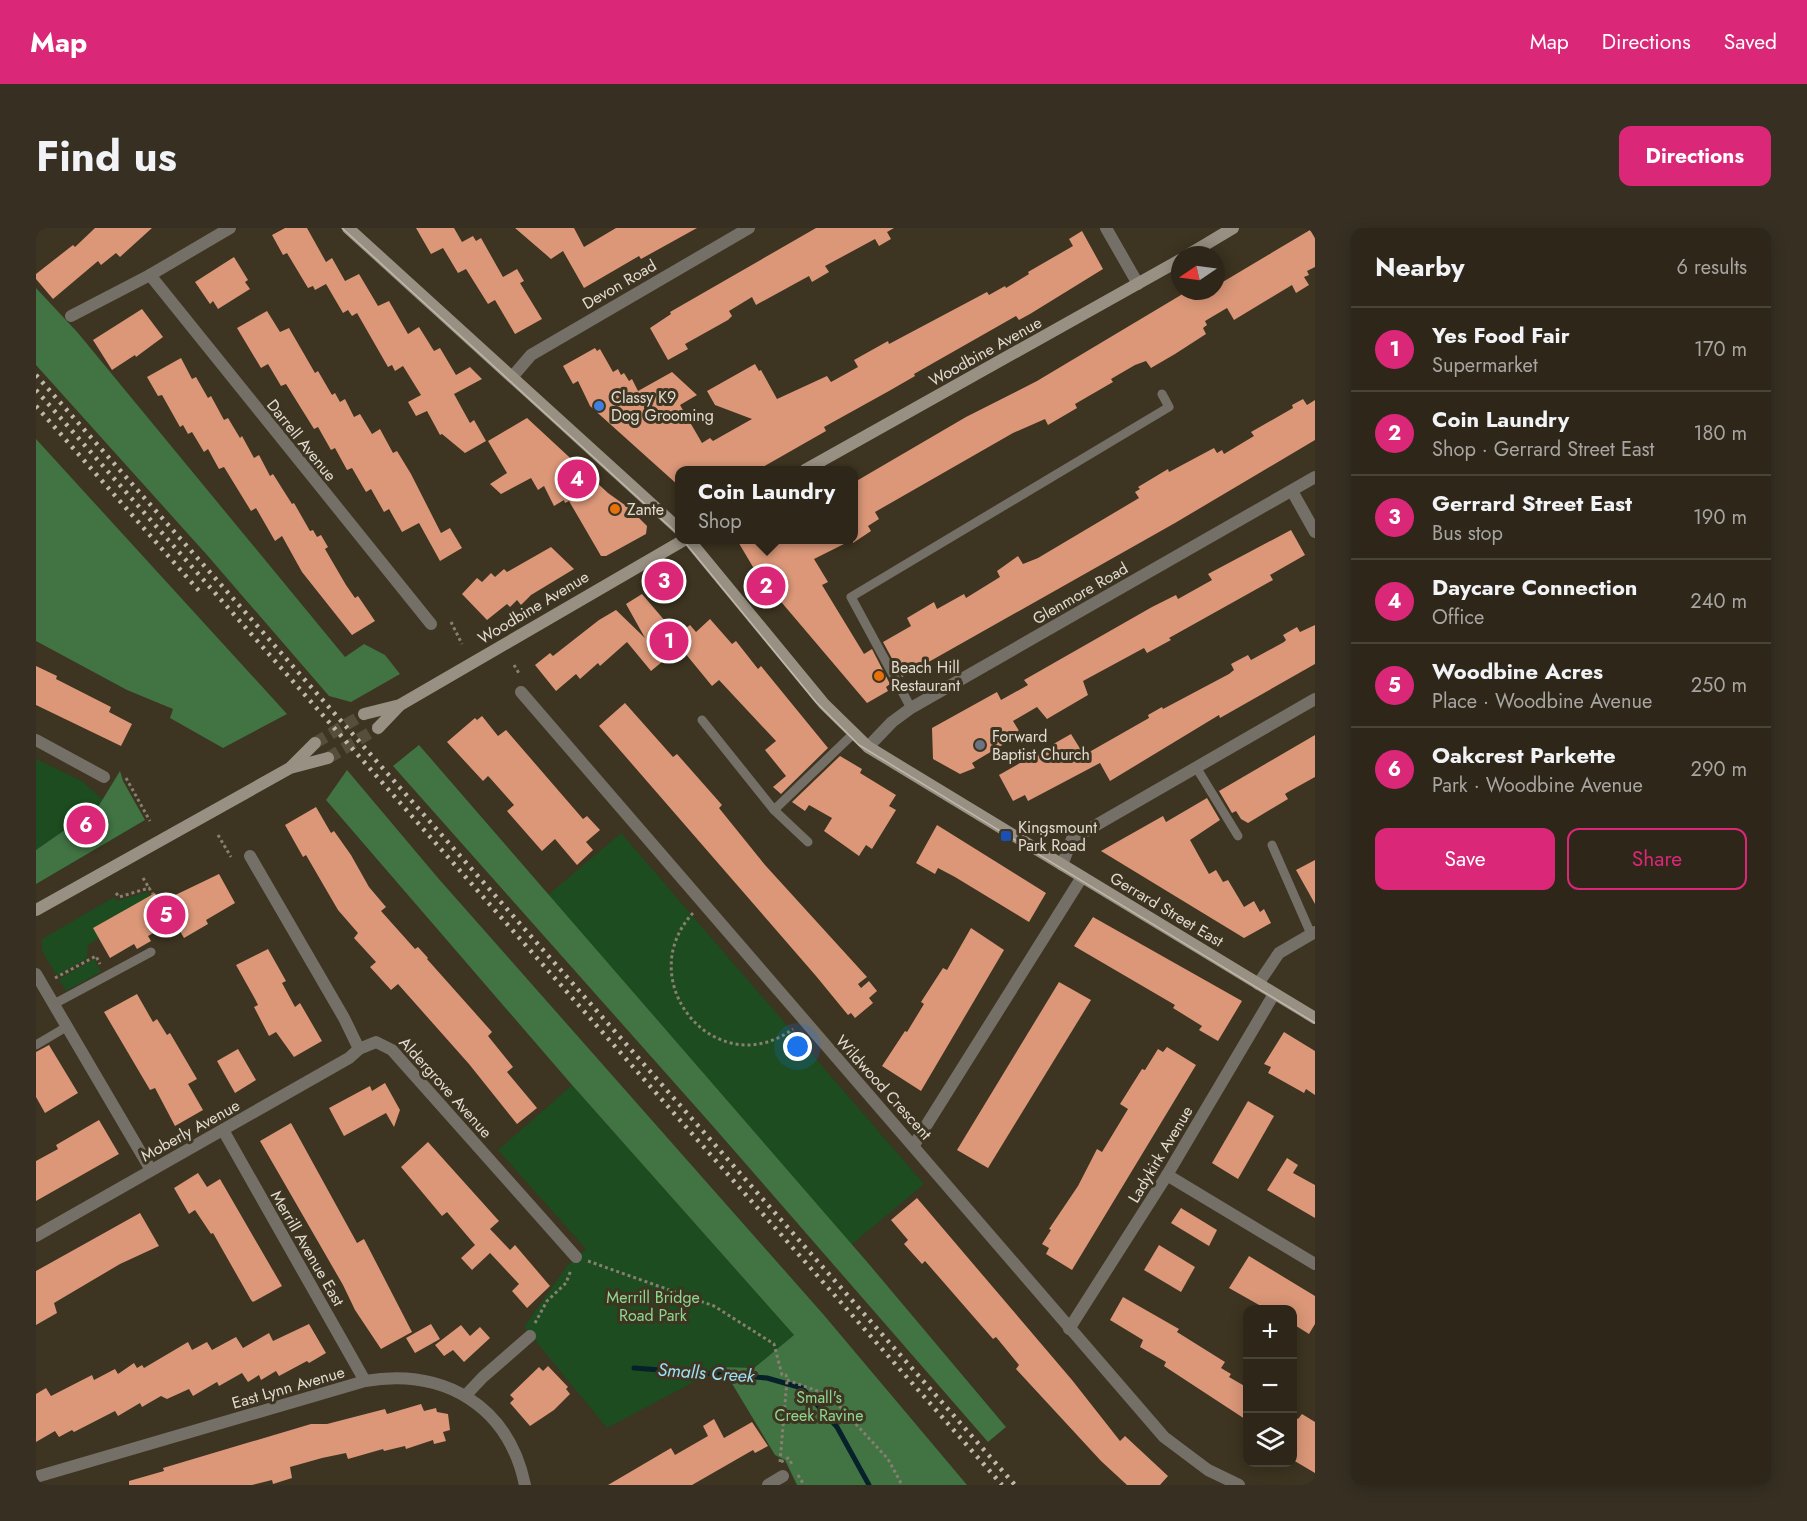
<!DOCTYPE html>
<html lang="en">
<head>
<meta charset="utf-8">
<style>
	body { margin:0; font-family:Jost,sans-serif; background:#362f22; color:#f1f3f6 }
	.controls { position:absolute; right:18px; bottom:18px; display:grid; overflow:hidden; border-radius:12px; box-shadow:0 3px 15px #0003 }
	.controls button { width:54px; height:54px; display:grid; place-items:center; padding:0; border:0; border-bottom:2px solid #494438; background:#2e2719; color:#f1f3f6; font:30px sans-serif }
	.compass { position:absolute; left:1135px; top:18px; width:54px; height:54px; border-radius:50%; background:#2e2719; box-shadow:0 3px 15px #0003; rotate:257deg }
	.you { position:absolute; left:762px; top:819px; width:21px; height:21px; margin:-15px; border:4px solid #fff; border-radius:50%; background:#1a73e8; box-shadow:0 0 0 9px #1a73e833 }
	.badge { display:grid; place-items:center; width:39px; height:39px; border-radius:50%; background:#db2777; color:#fff; font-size:20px; font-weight:700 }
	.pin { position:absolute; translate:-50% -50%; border:3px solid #fff; box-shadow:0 2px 6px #0006 }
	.popup { position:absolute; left:639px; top:238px; width:183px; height:78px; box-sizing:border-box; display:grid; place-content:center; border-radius:12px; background:#2e2719; filter:drop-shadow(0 2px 4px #0005); font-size:20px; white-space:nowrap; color:#a7a5a2 }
	.popup b { font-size:22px; color:#f1f3f6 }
	.popup::after { content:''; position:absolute; left:50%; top:100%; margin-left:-12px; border:12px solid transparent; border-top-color:#2e2719 }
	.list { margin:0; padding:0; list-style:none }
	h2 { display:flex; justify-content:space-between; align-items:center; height:78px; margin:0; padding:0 24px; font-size:26px }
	h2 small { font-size:20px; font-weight:400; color:#a7a5a2 }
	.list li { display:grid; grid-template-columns:39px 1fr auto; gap:18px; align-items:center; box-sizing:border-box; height:84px; padding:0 24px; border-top:2px solid #494438 }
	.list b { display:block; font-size:22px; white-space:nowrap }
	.list p { margin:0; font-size:20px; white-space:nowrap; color:#a7a5a2 }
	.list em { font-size:20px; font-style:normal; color:#a7a5a2 }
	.actions { display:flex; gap:12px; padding:18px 24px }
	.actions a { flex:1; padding:14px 0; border:2px solid #db2777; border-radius:12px; text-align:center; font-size:21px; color:#db2777 }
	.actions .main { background:#db2777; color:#fff }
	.icon { flex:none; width:33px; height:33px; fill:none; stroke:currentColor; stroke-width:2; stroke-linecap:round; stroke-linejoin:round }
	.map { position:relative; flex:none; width:1279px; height:1257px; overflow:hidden; border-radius:12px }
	header { display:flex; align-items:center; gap:36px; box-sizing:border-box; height:84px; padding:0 30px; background:#db2777; color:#fff }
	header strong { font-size:28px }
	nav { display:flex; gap:33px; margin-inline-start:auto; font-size:21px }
	.intro { display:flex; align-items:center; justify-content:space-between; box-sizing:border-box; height:144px; padding:0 36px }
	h1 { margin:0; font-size:42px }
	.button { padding:15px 27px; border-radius:12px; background:#db2777; color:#fff; font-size:21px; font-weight:700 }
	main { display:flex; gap:36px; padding:0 36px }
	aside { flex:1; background:#2e2719; border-radius:12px; box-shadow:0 3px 15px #0003 }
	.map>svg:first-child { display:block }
</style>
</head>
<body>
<header>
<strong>Map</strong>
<nav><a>Map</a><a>Directions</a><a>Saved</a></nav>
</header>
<div class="intro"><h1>Find us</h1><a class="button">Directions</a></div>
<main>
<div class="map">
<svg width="1279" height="1257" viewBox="0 0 1279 1257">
	<rect width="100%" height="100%" fill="#3d3421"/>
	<g fill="#1c4c1f">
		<path d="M0,531L46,553L67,572L84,543L87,553L109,592L0,656Z"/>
		<path d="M585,605L888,956L815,1017L512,667Z"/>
		<path d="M112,664L114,668L58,700L63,710L52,717L51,730L21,748L6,723V711L78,669L80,673Z"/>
		<path d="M58,731L65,744L30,763L23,751Z"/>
		<path d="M536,857L758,1107L718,1140L686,1139L571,1200L488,1099L531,1038L550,1021L462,922Z"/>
	</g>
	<g fill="#417343">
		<path d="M0,60L42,105L309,429L328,416L349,427L364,446L315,474L293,468L171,327L0,137Z"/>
		<path d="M0,211L251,486L187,520L134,490L137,481L91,462L0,413Z"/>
		<path d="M383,517L832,1035L970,1199L952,1214L675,896L357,538Z"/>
		<path d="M311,542L402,650L787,1086L931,1257H761L749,1232L739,1227L686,1139L718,1140L758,1107L536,857L290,572Z"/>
		<path d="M84,543L87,553L109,592L0,656V622L62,579Z"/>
	</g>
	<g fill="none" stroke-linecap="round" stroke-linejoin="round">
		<path stroke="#06212a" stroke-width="5" d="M598,1140L731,1150L766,1160L801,1199L833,1257"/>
	</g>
	<g fill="#db9778">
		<path d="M59,0H116L84,29L80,25L65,37L62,33L17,71L0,51V46L37,17L39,19Z"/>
		<path d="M249,0H271L290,34L296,30L309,53L323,46L342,78L353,73L372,106L383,99L398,123L404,120L420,147L434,139L446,151L418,166L434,195L438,192L450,213L429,225L406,206L404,207L391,183L380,188L372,174L385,167L367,138L359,143L356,137L352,139L321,85L316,88L312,82L307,85L290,56L279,62L277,58L272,60L251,25L247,27L236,7Z"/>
		<path d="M380,0H418L426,14L437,8L440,13L445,10L467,49L481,41L488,53L484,55L506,91L479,106L459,72L452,76L430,41L422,45L407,20L395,26Z"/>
		<path d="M479,0H538L548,19L580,0H661L605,31L603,28L548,60L527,23L515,31Z"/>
		<path d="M780,0H858L851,4L855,11L843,18L839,11L789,38L793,44L776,54L773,48L720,77L716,69L693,83L696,88L692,92L649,116L652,121L632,132L614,100L635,86L634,84Z"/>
		<path d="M1274,2L1279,10V39L1271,43L1273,47L1268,49L1273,57L1260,65L1256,57L1198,92L1191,80L1169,93L1171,97L1167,100L1170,106L1139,126L1115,140L1110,133L1099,137L1075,151L1077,154L1039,176L1041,180L1012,197L1009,191L977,205L839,284L843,291L832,298L835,303L817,315V255L930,189L1001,153L1150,64L1152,68L1160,63H1180V58Z"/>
		<path d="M1046,3L1067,41L994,86L983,92L980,88L878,146L879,148L853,163L788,199L790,203L720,243H643V258L554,178L542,153L537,156L527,138L559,120L561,123L564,121L577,144L582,141L585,147L588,145L593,153L596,151L602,163L636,144L661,167L644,177L666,215L674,210L677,213L716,191L679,177L671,163L719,136L723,143L725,142L741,171L791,148L795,154L822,139L818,132L852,113L853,116L951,64L953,67L969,58L970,60L993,46L992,44L1037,18L1033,11Z"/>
		<path d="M198,29L212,52L209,54L214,61L182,81L177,73L174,76L159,54Z"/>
		<path d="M106,81L127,109L100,129L99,127L76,142L57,112Z"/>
		<path d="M231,83L244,104L253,100L279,145L282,143L296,167L299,165L304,174L309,171L318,189L324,186L336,206L344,201L357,225L361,223L375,246L405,305L414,300L426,320L404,333L383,295L366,304L353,281L348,284L335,261L330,264L316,240L311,242L299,220L295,222L282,199L278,201L250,156L245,158L232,136L225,140L201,100Z"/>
		<path d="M145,130L156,151L160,149L172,170L175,168L188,192L192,190L204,210L206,208L218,230L223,227L234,248L237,246L256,276L258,275L274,303L277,302L281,309L285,307L292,319L289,321L310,357L319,370L322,368L339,393L316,407L266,344L246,308L239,313L220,280L215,283L188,239L183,241L172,221L168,224L156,204L152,206L147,197L144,199L126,167L122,168L111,149Z"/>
		<path d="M1267,171L1271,177L1279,172V212L1139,295L866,449L847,414L875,398L871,390L898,374L901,381L928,366L930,370L964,349L961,343L982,328L987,336L1002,330L1098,273L1103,270L1099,264L1104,261L1102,259L1132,241L1133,244L1178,220L1181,225L1186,222L1188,226L1218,208L1215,204L1257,180L1256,177Z"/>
		<path d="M491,190L572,265L593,280L611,298L610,306L570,328H565L533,273L529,275L528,272L518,278L508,258L502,262L495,250L465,266L454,256L471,245L452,213Z"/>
		<path d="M1255,302L1269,327L1234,347L1237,352L1133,410L1135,412L1111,425L1108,420L1047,453L1052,467L1011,491L1001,479L977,493L985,506L936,535L939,540L924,546L897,531L896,500L961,464L965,472L992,457L988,452L1116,379L1140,367L1142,371L1176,352L1172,346Z"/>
		<path d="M701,312H816L778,331L792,354L786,357L828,426L836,421L854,456L850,459L852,463L831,475L741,369V366L717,339Z"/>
		<path d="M515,319L538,341L495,367L485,377L481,372L474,379L471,376L451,392L426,366L441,350L446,354L455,345L459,349L468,341L471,344Z"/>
		<path d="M606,366L641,407L654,397L660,404L674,391L696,416L700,413L722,441L725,438L792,520L745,566L737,559L750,548L729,522L740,513L683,452L676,458L644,419L615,443L591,414L564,438L562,435L544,451L540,446L520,463L499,437L514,425L517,428L563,392L580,382L609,410L590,376Z"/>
		<path d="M1279,397V436L1184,490L1183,487L1074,553L1064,535L992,573L989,567L977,573L963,547L1035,506L1048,527L1113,490L1112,487L1126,479L1127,481L1193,446L1198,442L1195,436L1212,427L1215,432L1248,414L1250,412L1247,407L1261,399L1264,404Z"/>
		<path d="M0,438L21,448L20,451L75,479L73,484L96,496L85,518L0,477Z"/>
		<path d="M589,475L637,529L641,526L686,577L683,580L729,637L831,749L822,756L825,760L833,753L841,763L833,770L837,775L819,790L815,785L812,787L780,748L563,498Z"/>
		<path d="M446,488L462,508L470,502L547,591L551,588L564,602L550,614L557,622L541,637L519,611L506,623L471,583L478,577L454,550L452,548L447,553L411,514L439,490L441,492Z"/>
		<path d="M1279,507V549L1252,564L1249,566L1252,571L1212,595L1205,591L1200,583L1196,585L1183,563Z"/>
		<path d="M804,528L826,541L824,545L860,567L853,578L860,582L836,621L830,617L823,628L788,603L796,590L773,577L769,583L756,574Z"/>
		<path d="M1171,570L1184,592L1154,612L1173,646L1180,642L1187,654L1192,652L1208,679L1218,673L1224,684L1228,681L1235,695L1208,710L1065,623L1127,588L1130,594Z"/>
		<path d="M280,579L295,605L298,603L315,627L333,659L350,679L345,683L379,721L382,719L392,730L391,731L456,804L452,808L477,839L471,844L501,880L481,896L433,836L362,756L355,762L334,739L340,734L318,710L322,705L302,682L270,627L267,629L249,597Z"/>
		<path d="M901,597L1010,665L993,694L919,649L902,640L899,646L880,635Z"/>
		<path d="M1279,632V676L1260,642Z"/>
		<path d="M183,646L199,675L170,692L172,696L148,710L138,693L112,708L115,713L101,721L98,716L74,730L57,700L119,665L121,669L128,665L131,671Z"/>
		<path d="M1057,689L1206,773L1182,813L1163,802L1166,798L1137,780L1139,777L1038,718Z"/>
		<path d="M935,700L968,722L885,863L846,838L869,803L871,804L888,776L885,774L907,740L911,742Z"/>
		<path d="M232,721L250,753L246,755L259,779L264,775L286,813L258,829L240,804L233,808L218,779L222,777L219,771L200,737Z"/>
		<path d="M1023,754L1055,772L952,940L921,922Z"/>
		<path d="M101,766L117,794L121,791L131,807L134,805L161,851L152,856L167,882L139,898L119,860L114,862L68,784Z"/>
		<path d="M1248,804L1279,823V867L1270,861L1268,865L1232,845L1235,839L1228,836Z"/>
		<path d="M13,817L42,865L9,885L0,869V824Z"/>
		<path d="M1131,819L1160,837L1036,1042L1010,1026L1013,1020L1006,1016L1015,1002L1013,1001L1042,958L1061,921L1066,924L1092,881L1084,876L1106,841L1109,842L1122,821L1127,824Z"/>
		<path d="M202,821L220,852L199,865L181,833Z"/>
		<path d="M349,855L364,882L358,899L350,885L308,908L293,880L334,858L336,863Z"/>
		<path d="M1212,873L1238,888L1202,951L1176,935Z"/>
		<path d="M63,892L83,926L0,973V933L22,921L20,917Z"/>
		<path d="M255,895L321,1015L328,1011L376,1104L345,1121L319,1082L307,1057L224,913Z"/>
		<path d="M392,914L463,993L454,1001L474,1022L479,1017L514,1058L491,1080L476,1063L483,1056L454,1025L436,1042L425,1030L439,1017L411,984L406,988L365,939Z"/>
		<path d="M1251,930L1262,937L1257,945L1279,957V990L1231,962Z"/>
		<path d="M162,945L171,959L184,951L246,1058L217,1074L215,1072L177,1005L175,1006L159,982L153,986L138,960Z"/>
		<path d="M881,970L1036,1152L1084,1213L1089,1208L1132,1248L1124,1257H1091L1065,1233L980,1141L983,1137L960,1109L957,1111L889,1033L886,1036L868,1016L872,1012L855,992Z"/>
		<path d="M1145,980L1181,1002L1173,1018L1135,995Z"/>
		<path d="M104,985L123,1018L84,1036L18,1075L21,1085L0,1097V1043Z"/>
		<path d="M1123,1017L1159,1039L1145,1064L1108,1042Z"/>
		<path d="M1213,1028L1279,1068V1096L1273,1106L1257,1096V1082H1232L1193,1060Z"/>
		<path d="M1087,1069L1143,1101L1141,1104L1189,1134L1185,1140L1195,1146L1193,1149L1212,1160V1193L1128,1138L1130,1134L1104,1119L1107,1112L1074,1092Z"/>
		<path d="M273,1096L290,1125L273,1135L271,1133L243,1148L240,1143L225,1152L223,1147L212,1154L206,1145L183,1158L181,1154L157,1168L153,1161L131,1171L125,1168L106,1179L104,1175L82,1188L79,1183L38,1204L36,1202L23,1209L19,1203L0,1214V1166L10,1160L15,1168L56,1147L58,1152L79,1141L82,1146L98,1135L101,1140L106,1137L108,1140L152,1114L156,1122L171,1114L176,1122L200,1109L207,1120L233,1105L237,1113Z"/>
		<path d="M395,1096L404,1111L379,1125L370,1110Z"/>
		<path d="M425,1097L434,1108L444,1099L454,1110L428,1134L417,1122L408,1128L399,1117Z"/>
		<path d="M512,1138L532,1159L530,1161L534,1166L518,1182L494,1198L474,1175L478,1171L474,1167L503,1139L507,1143Z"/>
		<path d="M385,1176L388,1183L400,1180L401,1184L412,1186L414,1202L407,1204L410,1213L398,1216L397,1212L370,1221L369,1218L348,1223L347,1221L312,1231L310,1225L286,1230L254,1239L256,1250L237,1256L236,1252L216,1257H93V1253L128,1243L127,1240L275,1196H291L349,1181L351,1186Z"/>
		<path d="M1266,1186L1279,1194V1245L1257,1232V1188L1262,1191Z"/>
		<path d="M678,1191L688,1210L716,1194L732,1218L719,1225L717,1222L656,1257H572L635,1220L639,1227L672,1208L667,1198Z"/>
	</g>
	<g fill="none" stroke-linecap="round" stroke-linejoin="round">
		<g stroke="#564d3b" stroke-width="12" stroke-dasharray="12 6" stroke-linecap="butt">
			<path d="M279,515L328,486"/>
			<path d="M292,530L342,500"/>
		</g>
		<g stroke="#877f70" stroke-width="3" stroke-dasharray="3 3" stroke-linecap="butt">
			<path d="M415,394L426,416"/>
			<path d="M478,437L484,447"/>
			<path d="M90,550L114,593"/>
			<path d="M182,607L195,629"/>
			<path d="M107,650L113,660"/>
			<path d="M80,665L83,669L113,660L117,666"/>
			<path d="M657,685C594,753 680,857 757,801"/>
			<path d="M19,750L60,728L64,736"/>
			<path d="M552,1033L678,1078L738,1116L746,1147H750L751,1152"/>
			<path d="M499,1095L511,1073L530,1055L535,1042"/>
			<path d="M751,1152L793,1167L852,1231L866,1257"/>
			<path d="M744,1234L751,1152"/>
			<path d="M745,1234L752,1230L756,1236"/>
			<path d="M762,1247L768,1257"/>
		</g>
		<g stroke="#747067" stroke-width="9">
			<path d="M875,480L815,369L1133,179L1126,166"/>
			<path d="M666,492L738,582L772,614"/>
			<path d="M1160,539L1202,608"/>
			<path d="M738,582L817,506"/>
			<path d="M1236,617L1275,706"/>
			<path d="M18,776L115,724"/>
			<path d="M0,817L32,798"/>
		</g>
		<g stroke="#747067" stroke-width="12">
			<path d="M1070,0L1102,56"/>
			<path d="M114,47L395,396"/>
			<path d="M35,88L114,47L194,0"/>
			<path d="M477,148L495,127L713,0"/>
			<path d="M1256,263L1279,304"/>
			<path d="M485,464L1128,1209L1172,1242L1203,1257"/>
			<path d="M0,512L68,549"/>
			<path d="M832,519L856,494L875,480L1279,249"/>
			<path d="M214,628L308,790L323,821L340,814L356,822L540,1029"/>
			<path d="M1026,637L1036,611L1279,471"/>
			<path d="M0,746L115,942"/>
			<path d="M1222,756L1243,725L1279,704"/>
			<path d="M187,902L329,1153"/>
			<path d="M878,917L1046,649"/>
			<path d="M1131,947L1279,1036"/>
			<path d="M0,1008L313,830L323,821"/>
			<path d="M1033,1101L1131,947L1238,766"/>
			<path d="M430,1167L447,1149L494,1108"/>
			<path d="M0,1249L329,1153C408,1140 472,1177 489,1257"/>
			<path d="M732,1257L747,1248"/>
		</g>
		<g stroke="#989082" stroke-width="12">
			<path d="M312,0L643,301"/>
			<path d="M1152,27L1197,0"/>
			<path d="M769,242L1144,32"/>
			<path d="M653,312L788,476L832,519L1279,790"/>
			<path d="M328,486L364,477L648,312"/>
			<path d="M342,500L363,478"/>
			<path d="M255,539L279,515"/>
			<path d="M0,682L254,540L292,530"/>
		</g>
		<g stroke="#bfb8ac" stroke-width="1.5">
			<path d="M306,0L643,307"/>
			<path d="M647,312L780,474L823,517L1279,795"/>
		</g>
		<g stroke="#bfb8ac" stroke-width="4.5" stroke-dasharray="3 6" stroke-linecap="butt">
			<path d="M0,147L979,1257"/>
			<path d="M0,162L966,1257"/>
			<path d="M0,178L164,364"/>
		</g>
	</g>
	<circle fill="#3f7fe0" stroke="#3d3421" stroke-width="2" cx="563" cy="178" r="6"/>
	<g fill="#e8710a" stroke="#3d3421" stroke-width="2">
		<circle cx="579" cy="281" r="6"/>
		<circle cx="843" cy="448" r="6"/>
	</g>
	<circle fill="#6b7280" stroke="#3d3421" stroke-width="2" cx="944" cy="517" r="6"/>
	<rect fill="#1a4fb4" stroke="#3d3421" stroke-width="2" x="964" y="602" width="12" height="12" rx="3"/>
	<g text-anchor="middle" stroke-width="6" stroke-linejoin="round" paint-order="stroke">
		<g font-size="16" fill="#e2dcd1" stroke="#3d3421">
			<text transform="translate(583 56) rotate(-30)" y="6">Devon Road</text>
			<text transform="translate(949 123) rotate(-29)" y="6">Woodbine Avenue</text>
			<text transform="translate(266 212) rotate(51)" y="6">Darrell Avenue</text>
			<text transform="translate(1044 365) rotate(-30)" y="6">Glenmore Road</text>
			<text transform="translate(497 379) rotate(-31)" y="6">Woodbine Avenue</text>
			<text transform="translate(1131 681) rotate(31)" y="6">Gerrard Street East</text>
			<text transform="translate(410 859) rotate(48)" y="6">Aldergrove Avenue</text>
			<text transform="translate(848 859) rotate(48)" y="6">Wildwood Crescent</text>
			<text transform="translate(154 902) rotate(-29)" y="6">Moberly Avenue</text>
			<text transform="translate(1124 926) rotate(-59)" y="6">Ladykirk Avenue</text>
			<text transform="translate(272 1020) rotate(60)" y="6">Merrill Avenue East</text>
			<text transform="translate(252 1159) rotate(-16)" y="6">East Lynn Avenue</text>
		</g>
		<g font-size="16" fill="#e2dcd1" stroke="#3d3421" text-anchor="start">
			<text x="575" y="175">Classy K9<tspan x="575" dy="18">Dog Grooming</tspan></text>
			<text x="591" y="287">Zante</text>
			<text x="855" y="445">Beach Hill<tspan x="855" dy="18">Restaurant</tspan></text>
			<text x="956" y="514">Forward<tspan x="956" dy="18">Baptist Church</tspan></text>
			<text x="982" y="605">Kingsmount<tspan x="982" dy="18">Park Road</tspan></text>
		</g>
		<g font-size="16" fill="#8fd790" stroke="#3d3421">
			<text x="617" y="1075">Merrill Bridge<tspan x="617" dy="18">Road Park</tspan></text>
			<text x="783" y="1175">Small's<tspan x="783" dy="18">Creek Ravine</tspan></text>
		</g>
		<g font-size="18" font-style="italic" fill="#9ee0f8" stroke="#3d3421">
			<text transform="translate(670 1145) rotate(4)" y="6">Smalls Creek</text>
		</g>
	</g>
</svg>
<div class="controls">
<button>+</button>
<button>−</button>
<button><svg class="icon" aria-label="layers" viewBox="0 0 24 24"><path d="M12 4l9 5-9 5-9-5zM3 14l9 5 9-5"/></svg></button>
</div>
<svg class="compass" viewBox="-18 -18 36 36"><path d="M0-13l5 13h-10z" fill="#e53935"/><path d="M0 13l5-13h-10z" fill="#a7a5a2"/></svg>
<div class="you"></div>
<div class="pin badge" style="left:633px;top:413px">1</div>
<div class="pin badge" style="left:730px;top:358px">2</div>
<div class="popup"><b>Coin Laundry</b>Shop</div>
<div class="pin badge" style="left:628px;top:353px">3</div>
<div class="pin badge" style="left:541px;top:251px">4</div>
<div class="pin badge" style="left:130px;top:687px">5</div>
<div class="pin badge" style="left:50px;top:597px">6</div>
</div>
<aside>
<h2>Nearby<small>6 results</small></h2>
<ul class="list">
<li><span class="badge">1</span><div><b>Yes Food Fair</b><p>Supermarket</p></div><em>170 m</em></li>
<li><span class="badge">2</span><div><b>Coin Laundry</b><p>Shop · Gerrard Street East</p></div><em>180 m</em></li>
<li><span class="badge">3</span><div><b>Gerrard Street East</b><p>Bus stop</p></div><em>190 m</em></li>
<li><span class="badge">4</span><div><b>Daycare Connection</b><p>Office</p></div><em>240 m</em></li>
<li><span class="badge">5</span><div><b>Woodbine Acres</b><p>Place · Woodbine Avenue</p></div><em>250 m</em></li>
<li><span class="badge">6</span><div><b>Oakcrest Parkette</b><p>Park · Woodbine Avenue</p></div><em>290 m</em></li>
</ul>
<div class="actions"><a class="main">Save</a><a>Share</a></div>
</aside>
</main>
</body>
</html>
